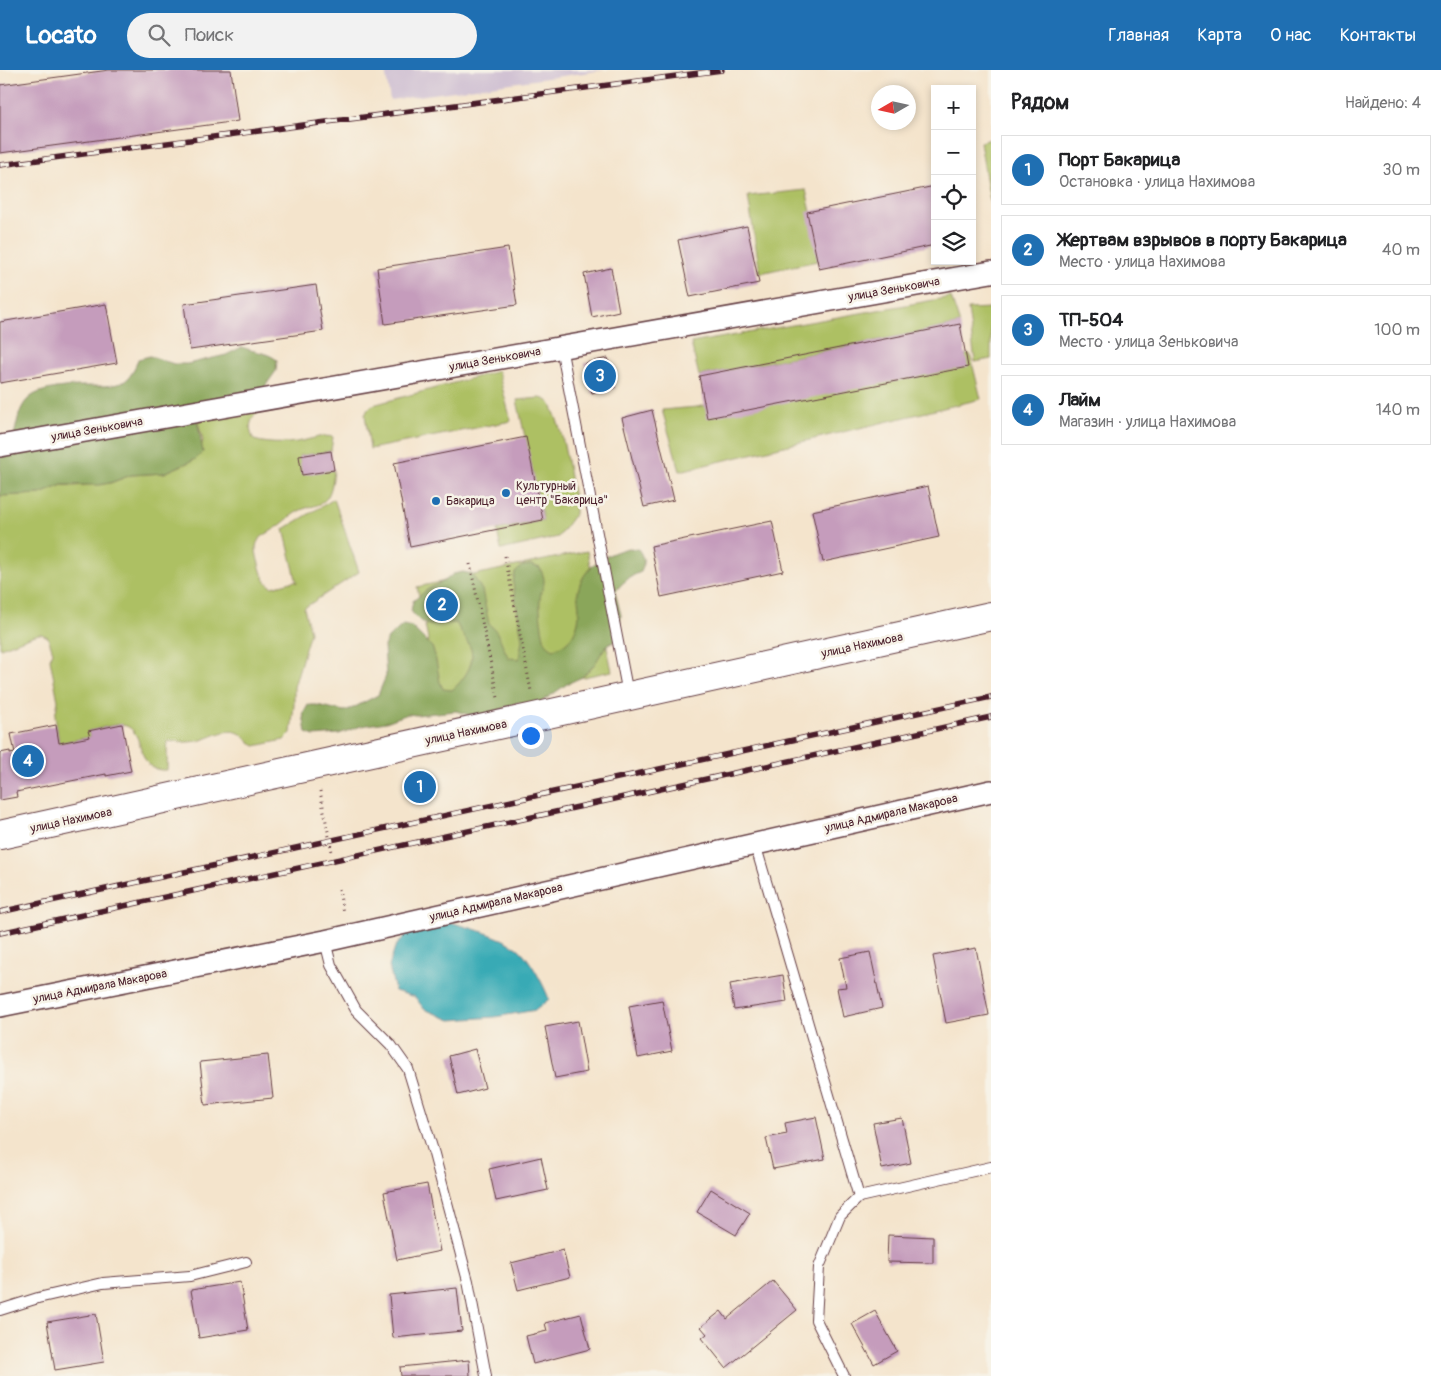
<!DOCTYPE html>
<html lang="ru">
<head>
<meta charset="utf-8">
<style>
	body { margin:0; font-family:Pangolin,sans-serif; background:#f2f2f2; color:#202124 }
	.controls { position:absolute; right:15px; top:15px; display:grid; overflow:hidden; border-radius:0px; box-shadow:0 2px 8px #0003 }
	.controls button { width:45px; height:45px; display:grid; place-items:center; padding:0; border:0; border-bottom:1px solid #e0e0e0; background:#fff; color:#202124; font:25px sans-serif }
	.compass { position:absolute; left:871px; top:15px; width:45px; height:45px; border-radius:50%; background:#fff; box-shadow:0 2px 8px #0003; rotate:261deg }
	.you { position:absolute; left:530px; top:665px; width:18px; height:18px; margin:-12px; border:4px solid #fff; border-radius:50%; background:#1a73e8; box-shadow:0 0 0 8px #1a73e833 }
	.badge { display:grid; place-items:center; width:32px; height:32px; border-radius:50%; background:#1f6fb2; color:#fff; font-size:16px; font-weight:700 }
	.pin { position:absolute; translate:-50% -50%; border:2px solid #fff; box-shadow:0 1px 5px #0006 }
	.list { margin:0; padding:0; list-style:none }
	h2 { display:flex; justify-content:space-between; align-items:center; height:65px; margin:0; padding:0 20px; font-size:21px }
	h2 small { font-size:16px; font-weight:400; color:#757577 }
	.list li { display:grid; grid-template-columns:32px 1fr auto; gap:15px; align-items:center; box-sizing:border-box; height:70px; margin:0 10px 10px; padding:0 10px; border:1px solid #e0e0e0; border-radius:0px }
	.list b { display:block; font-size:19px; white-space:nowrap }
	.list p { margin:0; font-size:16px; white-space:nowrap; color:#757577 }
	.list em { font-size:16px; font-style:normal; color:#757577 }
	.icon { flex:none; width:28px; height:28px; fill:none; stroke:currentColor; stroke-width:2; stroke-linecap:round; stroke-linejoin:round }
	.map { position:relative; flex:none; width:991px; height:1306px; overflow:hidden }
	header { display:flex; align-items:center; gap:30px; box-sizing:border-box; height:70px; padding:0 25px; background:#1f6fb2; color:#fff }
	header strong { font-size:24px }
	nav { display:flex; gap:28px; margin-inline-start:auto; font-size:18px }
	.search { width:350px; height:45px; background:#f2f2f2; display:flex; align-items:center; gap:12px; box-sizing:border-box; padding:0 18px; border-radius:28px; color:#757577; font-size:19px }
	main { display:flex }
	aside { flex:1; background:#fff }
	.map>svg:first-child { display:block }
</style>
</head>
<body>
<header>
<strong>Locato</strong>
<div class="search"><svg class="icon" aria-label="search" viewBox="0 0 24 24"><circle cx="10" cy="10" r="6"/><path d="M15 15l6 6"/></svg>Поиск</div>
<nav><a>Главная</a><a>Карта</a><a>О нас</a><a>Контакты</a></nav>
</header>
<main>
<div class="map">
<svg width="991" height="1306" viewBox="0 0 991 1306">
	<rect width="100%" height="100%" fill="#f7f3e8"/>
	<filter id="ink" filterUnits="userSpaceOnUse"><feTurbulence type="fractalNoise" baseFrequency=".02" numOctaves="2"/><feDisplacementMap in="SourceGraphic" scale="10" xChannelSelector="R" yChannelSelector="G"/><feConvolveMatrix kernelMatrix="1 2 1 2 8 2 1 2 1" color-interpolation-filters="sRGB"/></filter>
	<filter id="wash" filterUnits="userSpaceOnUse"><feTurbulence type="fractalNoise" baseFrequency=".0096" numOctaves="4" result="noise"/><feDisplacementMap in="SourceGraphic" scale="20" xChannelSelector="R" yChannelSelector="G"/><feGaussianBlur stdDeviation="1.12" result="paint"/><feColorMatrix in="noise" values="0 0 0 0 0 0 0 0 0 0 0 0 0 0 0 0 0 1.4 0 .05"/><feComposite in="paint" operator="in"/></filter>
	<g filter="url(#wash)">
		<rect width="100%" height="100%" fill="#f4e4cc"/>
		<path fill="#cebed1" d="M385,0H604L390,30Z"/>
		<g fill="#adc064" stroke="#7c7048">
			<path d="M991,69V138L980,72Z"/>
			<path d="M806,120L822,190L760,203L748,126Z"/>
			<path d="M951,227L960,254L699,306L691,273Z"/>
			<path d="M991,238V289L975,292L968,239Z"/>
			<path d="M970,284L981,329L680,401L662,340L697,337L819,312Z"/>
			<path d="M498,301L511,351L370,379L365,345L368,339L373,335Z"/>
			<path d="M540,328C545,329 550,331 552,337C565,365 568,402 575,432V444L558,467L501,480L497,460L543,450L517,330Z"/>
			<path d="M262,338C250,348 247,357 254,370C270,375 293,374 310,369C319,367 323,365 333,367L331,381L299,386L303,404L334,400C333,408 332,422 326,429C320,437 309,436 301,440C293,443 286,451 279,456C260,469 251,467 259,494C262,504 263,511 272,517L295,511L297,513L284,459L334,429L359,502L304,538L310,562L294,617V635L291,663L284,670L255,676C249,672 244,665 239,663C225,657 210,669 197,671C187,673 178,672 168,671C166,681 168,690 167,700C133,703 148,660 123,655C115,653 97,660 88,661L90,667L59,673L55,646L58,631L50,589L53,582L48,567C45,566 43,564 40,564C35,564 8,576 0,578V426L40,424L62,415L73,416L110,413L131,405L164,403L196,389L203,371L197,349Z"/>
			<path d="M587,481L612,601L442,637L417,517Z"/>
		</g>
		<g fill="#8aa65a" stroke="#6a6242">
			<path d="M242,277C256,283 265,281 277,290L276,301L264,318L219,327L209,333L197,349L203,382L196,389L164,403L131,405L110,413L99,415H62L40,424L0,426V388C24,370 8,333 40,322C52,318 69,316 82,316C95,316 109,317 121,313C130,310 135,298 138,289L150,286L174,294H187L226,285Z"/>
			<path d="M629,478L638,479C644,487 645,493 641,502C630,506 622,513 615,522L621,545L619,569L606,576L594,595L582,607L567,614L536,636H528L519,632L503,638L497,643L488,645L473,646L456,641L416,645L408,644L386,652L361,656L339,664L314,666L306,663L303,644L308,635H317L344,641L353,638L378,625L386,606L384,576L388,568L403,555L412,557L432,577L435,585L440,612L443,619L452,620C463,611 477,592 470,577C466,569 460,561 456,553C433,552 428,563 411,541L413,531L428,519L446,510L453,504L463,502L472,504L482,520L489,554C501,563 501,576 509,588L519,589L522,570L513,513L515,503L522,496L531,495L540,498C548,515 542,513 540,529C539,538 542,566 546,573C548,576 551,577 553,579C571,574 579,559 579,541C579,534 577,527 578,521C583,496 607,483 629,478Z"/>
		</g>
		<path fill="#39aab5" stroke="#426470" d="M443,850C466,857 501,865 519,879C530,889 544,915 549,929L536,940L495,947L451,950L424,939L415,927L395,921L389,896L395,877L410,860Z"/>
		<g id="blocks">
			<g fill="#c59cbc">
				<path d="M109,0H231L238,51L0,83V15Z"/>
				<path d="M935,116V175L819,199L807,142Z"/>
				<path d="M747,156L759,213L690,227L678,170Z"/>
				<path d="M508,178L517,235L385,254L377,198Z"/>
				<path d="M611,198L619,241L592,247L584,204Z"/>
				<path d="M316,215L323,261L190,280L184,234Z"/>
				<path d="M106,234L117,293L0,313V252Z"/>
				<path d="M960,254L968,297L707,348L699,306Z"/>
				<path d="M608,288L615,318L592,323L585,293Z"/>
				<path d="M652,340L674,430L644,437L622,348Z"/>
				<path d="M526,367L543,450L410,477L394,393Z"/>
				<path d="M331,381L334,400L302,405L299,386Z"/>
				<path d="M928,416L939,467L823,492L812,441Z"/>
				<path d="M772,451L783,501L661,527L651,476Z"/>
				<path d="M122,654L131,701L106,706V704L16,722L17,727L0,730V683L10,681V684L15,683L11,664L56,655L59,673L90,667L88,661Z"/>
				<path d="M976,878L989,945L946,953L933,886Z"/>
				<path d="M870,882L882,938L843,947L837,918L846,917L840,888Z"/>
				<path d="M783,905L787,932L734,940L730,914Z"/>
				<path d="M662,930L672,981L638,988L629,936Z"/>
				<path d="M578,951L587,1002L555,1008L545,957Z"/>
				<path d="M475,979L485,1018L458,1025L449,986Z"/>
				<path d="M268,985L273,1028L205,1035L200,992Z"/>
				<path d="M816,1047L825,1089L773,1099L766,1068L787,1064L785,1053Z"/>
				<path d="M902,1048L911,1093L882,1099L873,1053Z"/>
				<path d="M541,1087L548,1120L496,1131L489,1099Z"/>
				<path d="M427,1114L440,1181L397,1190L384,1122Z"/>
				<path d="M711,1119L750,1143L736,1165L697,1142Z"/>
				<path d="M888,1165L933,1167V1193L887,1192Z"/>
				<path d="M563,1180L570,1207L518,1220L511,1193Z"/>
				<path d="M773,1211L797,1240L726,1298L702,1268L707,1264L701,1257L721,1241L727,1249Z"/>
				<path d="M240,1212L248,1260L199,1268L191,1220Z"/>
				<path d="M457,1218L462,1261L393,1268L389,1225Z"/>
				<path d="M875,1241L897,1281L874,1294L852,1254Z"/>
				<path d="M96,1244L104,1292L55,1300L47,1252Z"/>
				<path d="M581,1244L590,1279L533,1294L526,1266L547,1261L545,1253Z"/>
				<path d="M469,1290L470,1306H401L400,1297Z"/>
			</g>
		</g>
	</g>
	<g filter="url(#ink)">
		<use href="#blocks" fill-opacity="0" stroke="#643d43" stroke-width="1"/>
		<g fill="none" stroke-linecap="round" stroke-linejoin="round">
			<g stroke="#643d43" stroke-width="12">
				<g id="lane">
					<path d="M561,277L628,624"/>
					<path d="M755,774L859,1127L991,1097"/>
					<path d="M325,871L331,895L356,940L391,975L408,999L434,1084L468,1211L486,1306"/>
					<path d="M0,1240L38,1228L103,1213L190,1206L246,1192"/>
					<path d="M844,1306L816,1250L819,1197L840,1146L859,1127"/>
				</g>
			</g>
			<g stroke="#643d43" stroke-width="24">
				<g id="street">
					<path d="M0,376L991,202"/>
					<path d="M0,936L325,871L991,721"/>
				</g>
			</g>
			<g stroke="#643d43" stroke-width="30">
				<path id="secondary" d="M0,765L991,546"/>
			</g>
			<g stroke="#643d43" stroke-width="3" stroke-dasharray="1 4" stroke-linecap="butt">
				<path d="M505,486L531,621"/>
				<path d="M470,494L498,628"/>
				<path d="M320,721L332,782"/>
				<path d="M339,819L343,843"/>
			</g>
			<use href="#lane" stroke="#fff" stroke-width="10"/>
			<use href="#street" stroke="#fff" stroke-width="21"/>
			<use href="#secondary" stroke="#fff" stroke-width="28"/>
			<g stroke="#4a1f2b" stroke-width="5.5">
				<g id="rail">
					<path d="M0,95L722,0"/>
					<path d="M0,842L991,627"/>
					<path d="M0,863L991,647"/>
				</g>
			</g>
			<use href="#rail" stroke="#f7f3e8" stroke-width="4" stroke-dasharray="11" stroke-linecap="butt"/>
		</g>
	</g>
	<g fill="#1f6fb2" stroke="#f7f3e8" stroke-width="2">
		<circle cx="506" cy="423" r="5"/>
		<circle cx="436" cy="431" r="5"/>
	</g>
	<g text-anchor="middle" stroke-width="5" stroke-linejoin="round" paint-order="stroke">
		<g font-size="12" fill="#4a1f2b" stroke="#f7f3e8">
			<text transform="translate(894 219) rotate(-10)" y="4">улица Зеньковича</text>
			<text transform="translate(495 289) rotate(-10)" y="4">улица Зеньковича</text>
			<text transform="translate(97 359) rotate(-10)" y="4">улица Зеньковича</text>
			<text transform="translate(862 575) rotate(-12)" y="4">улица Нахимова</text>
			<text transform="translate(466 662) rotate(-12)" y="4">улица Нахимова</text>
			<text transform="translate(891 743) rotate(-13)" y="4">улица Адмирала Макарова</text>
			<text transform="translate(71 750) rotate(-12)" y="4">улица Нахимова</text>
			<text transform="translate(496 832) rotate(-13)" y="4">улица Адмирала Макарова</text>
			<text transform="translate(100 916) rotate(-11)" y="4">улица Адмирала Макарова</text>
		</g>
		<g font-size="12" fill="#4a1f2b" stroke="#f7f3e8" text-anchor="start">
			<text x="516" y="420">Культурный<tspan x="516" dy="14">центр "Бакарица"</tspan></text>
			<text x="446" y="435">Бакарица</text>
		</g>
	</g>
</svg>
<div class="controls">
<button>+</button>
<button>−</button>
<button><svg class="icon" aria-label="locate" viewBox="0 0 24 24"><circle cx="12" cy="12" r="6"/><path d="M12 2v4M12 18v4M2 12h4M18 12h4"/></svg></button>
<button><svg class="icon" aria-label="layers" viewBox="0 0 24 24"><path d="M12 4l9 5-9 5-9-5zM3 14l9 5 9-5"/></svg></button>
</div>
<svg class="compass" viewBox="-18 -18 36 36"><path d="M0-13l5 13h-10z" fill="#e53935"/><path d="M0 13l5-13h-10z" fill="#757577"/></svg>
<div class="you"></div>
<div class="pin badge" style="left:420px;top:717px">1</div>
<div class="pin badge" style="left:442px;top:535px">2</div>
<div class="pin badge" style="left:600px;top:306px">3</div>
<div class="pin badge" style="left:28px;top:691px">4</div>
</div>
<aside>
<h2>Рядом<small>Найдено: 4</small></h2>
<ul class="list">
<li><span class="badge">1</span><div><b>Порт Бакарица</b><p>Остановка · улица Нахимова</p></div><em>30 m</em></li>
<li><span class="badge">2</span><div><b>Жертвам взрывов в порту Бакарица</b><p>Место · улица Нахимова</p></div><em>40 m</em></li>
<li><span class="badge">3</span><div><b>ТП-504</b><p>Место · улица Зеньковича</p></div><em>100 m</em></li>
<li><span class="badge">4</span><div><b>Лайм</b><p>Магазин · улица Нахимова</p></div><em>140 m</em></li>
</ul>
</aside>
</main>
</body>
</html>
